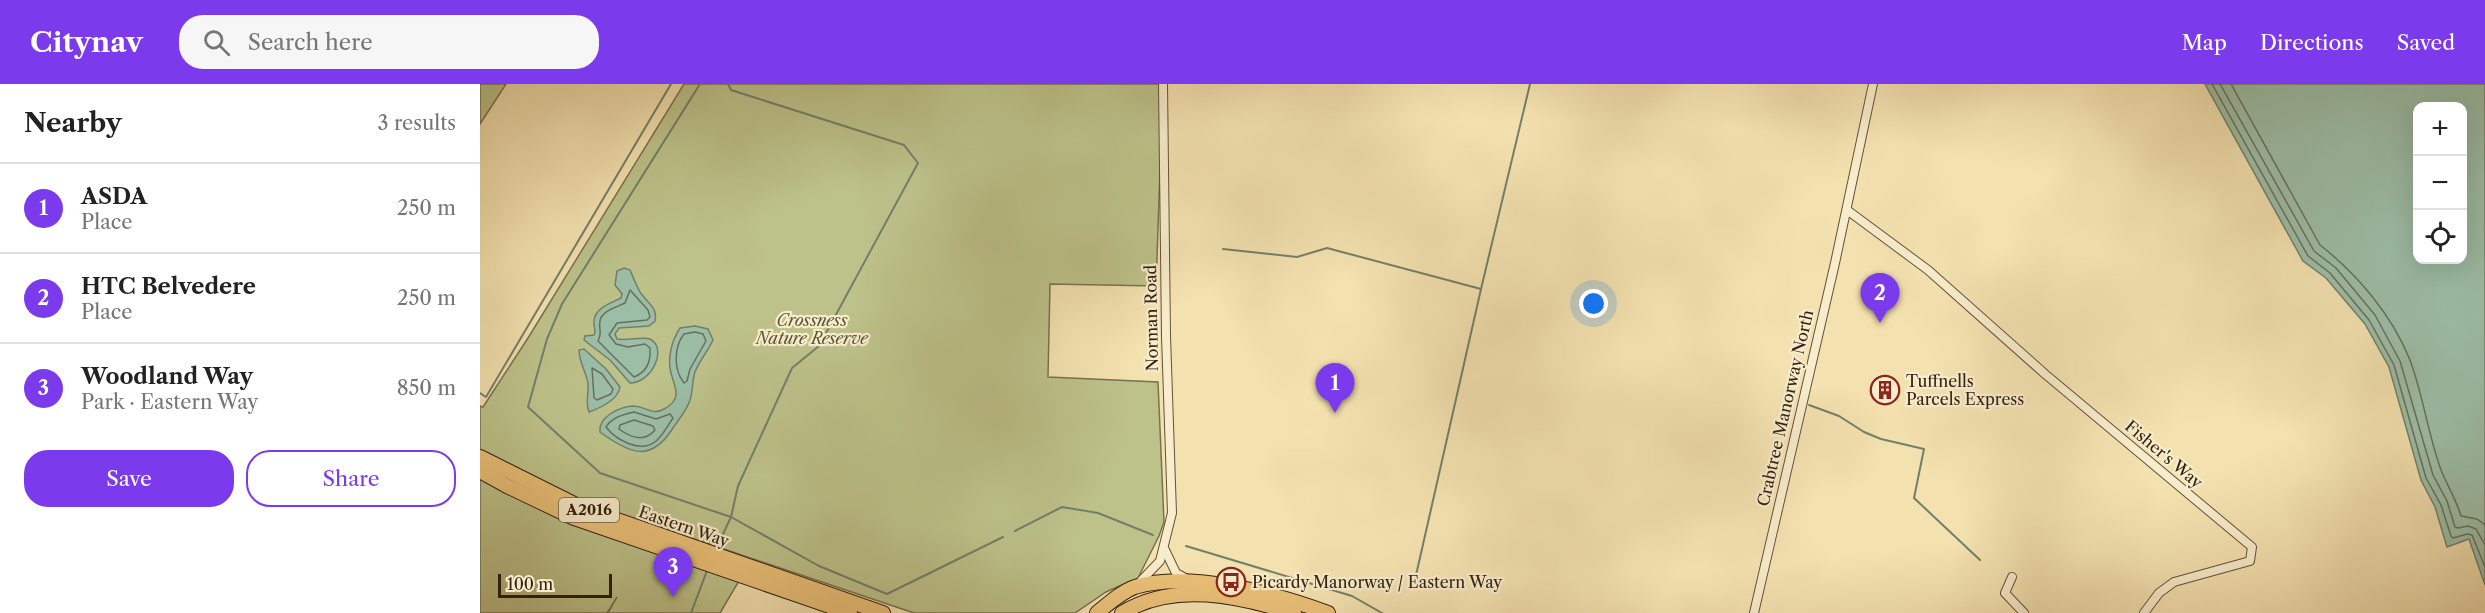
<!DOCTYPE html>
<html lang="en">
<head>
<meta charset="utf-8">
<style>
	body { margin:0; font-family:"Libre Caslon Text",serif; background:#f6f6f6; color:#222 }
	.controls { position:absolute; right:18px; top:18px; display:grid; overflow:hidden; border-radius:12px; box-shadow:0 6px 24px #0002 }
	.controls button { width:54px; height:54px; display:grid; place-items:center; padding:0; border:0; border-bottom:2px solid #e0e0e0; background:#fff; color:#222; font:30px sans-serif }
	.scale { position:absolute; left:18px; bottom:15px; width:114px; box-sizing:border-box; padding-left:6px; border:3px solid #342211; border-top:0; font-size:16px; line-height:21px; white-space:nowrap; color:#342211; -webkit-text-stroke:4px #f7eccb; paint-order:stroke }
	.you { position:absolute; left:1114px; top:220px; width:21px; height:21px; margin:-15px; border:4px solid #fff; border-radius:50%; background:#1a73e8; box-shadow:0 0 0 9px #1a73e833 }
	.badge { display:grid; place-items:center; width:39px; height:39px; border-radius:50%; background:#7c3aed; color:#fff; font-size:20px; font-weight:700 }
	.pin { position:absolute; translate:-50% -50px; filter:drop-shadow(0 2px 3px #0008) }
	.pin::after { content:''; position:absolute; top:32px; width:21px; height:18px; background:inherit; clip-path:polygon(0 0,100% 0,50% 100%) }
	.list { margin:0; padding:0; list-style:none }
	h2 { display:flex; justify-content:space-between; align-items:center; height:78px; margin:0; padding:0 24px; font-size:26px }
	h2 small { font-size:20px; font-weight:400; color:#767676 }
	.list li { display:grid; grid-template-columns:39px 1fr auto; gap:18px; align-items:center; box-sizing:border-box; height:90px; padding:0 24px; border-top:2px solid #e0e0e0 }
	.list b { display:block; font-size:22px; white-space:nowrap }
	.list p { margin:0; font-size:20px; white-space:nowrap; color:#767676 }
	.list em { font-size:20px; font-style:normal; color:#767676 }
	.actions { display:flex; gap:12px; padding:18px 24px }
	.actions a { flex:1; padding:14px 0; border:2px solid #7c3aed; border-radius:24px; text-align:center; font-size:21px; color:#7c3aed }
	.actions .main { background:#7c3aed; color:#fff }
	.icon { flex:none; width:33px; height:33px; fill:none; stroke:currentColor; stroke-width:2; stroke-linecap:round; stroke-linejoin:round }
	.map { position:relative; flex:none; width:2005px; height:529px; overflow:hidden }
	header { display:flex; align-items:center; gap:36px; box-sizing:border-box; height:84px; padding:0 30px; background:#7c3aed; color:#fff }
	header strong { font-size:28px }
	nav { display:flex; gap:33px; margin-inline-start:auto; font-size:21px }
	.search { width:420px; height:54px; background:#f6f6f6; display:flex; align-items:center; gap:15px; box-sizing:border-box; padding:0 21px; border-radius:24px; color:#767676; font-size:22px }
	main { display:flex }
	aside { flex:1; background:#fff }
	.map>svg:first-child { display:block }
</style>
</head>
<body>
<header>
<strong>Citynav</strong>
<div class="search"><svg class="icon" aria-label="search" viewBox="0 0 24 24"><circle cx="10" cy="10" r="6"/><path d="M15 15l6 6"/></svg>Search here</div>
<nav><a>Map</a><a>Directions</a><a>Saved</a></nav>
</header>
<main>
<aside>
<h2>Nearby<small>3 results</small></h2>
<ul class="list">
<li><span class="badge">1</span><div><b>ASDA</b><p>Place</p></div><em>250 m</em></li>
<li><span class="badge">2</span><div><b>HTC Belvedere</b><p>Place</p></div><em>250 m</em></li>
<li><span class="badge">3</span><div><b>Woodland Way</b><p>Park · Eastern Way</p></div><em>850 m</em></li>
</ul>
<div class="actions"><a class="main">Save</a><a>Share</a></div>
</aside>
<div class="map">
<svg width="2005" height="529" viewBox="0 0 2005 529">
	<rect width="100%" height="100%" fill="#f3e1af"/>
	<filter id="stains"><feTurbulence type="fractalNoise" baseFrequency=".00333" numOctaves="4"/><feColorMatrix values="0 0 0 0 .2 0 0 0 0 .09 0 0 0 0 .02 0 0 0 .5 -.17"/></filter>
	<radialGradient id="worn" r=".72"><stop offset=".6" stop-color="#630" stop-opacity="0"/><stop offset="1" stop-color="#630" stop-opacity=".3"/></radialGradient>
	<g fill="#bdc28a" stroke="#78724e" stroke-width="1.5">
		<path d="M0,0H26L0,40Z"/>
		<path d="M204,0H683L676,202L570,200L568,293L678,298L684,438L679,452L658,494L626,508L595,529H434L98,416L0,367V322L3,323L48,254Z"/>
		<path d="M0,393L91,440L259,497L240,529H128L137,513L127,529H0Z"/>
	</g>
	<g fill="#9cbea7" stroke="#72806b" stroke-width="1.5" fill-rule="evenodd">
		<path d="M1725,0H2005V501L1989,455L1967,463L1955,423L1941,396L1909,283L1885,240L1846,194L1823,177ZM1938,22H1982V176H1938Z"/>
		<path d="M144,184L150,186C153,193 156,201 160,208C167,219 178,223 175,237L169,242L139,244L135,250L137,255C147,257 162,252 170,255C188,264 172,299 150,299L130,276L104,256L105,252L114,251C117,245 113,244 114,237C115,224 131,219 141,214L142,210L135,201L137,187Z"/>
		<path d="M215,242L228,245L233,256C228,267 219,277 215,288C212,297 213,307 210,316C207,326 199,335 193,344C171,379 150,370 120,348C118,333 139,323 153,322C165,322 172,332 184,325C203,315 195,304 191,289C187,274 192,256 200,244Z"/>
		<path d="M104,265L126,285L140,303C138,316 120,324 109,328C105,319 109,309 108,299C106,288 99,278 99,266Z"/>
	</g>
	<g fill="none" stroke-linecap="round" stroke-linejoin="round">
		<g stroke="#68705c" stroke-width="1.5">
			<path d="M1732,0L1828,172L1850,189L1889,236L1914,281L1946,394L1961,421L1971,452L1973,454L1987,450L1992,451L2005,483"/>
			<path d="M1740,0L1834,167L1856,184L1895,231L1920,277L1953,391L1967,417L1975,443L1978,444L1988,442L1996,445L2005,461"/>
			<path d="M1751,0L1840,161C1877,190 1912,231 1930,276C1943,311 1948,350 1961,386C1967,401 1976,415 1981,432L1997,435L2005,441"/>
			<path d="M150,206L168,226L170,233L167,236L137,239L129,251L136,260L148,263L165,260L170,264C171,277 167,288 154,293L118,257C123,246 118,246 120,237C121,227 137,223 145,219Z"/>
			<path d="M215,248L223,250L226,257L210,285L207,297L204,299C193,285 194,263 204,250Z"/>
			<path d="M112,284L122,290L133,305L131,310L117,316L114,314Z"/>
			<path d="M154,328L176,335L190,330L193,334C188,341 183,351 176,357C161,370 136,356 126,343C131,334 144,330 154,328Z"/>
			<path d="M154,336L173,342L175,346C164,359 151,354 139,345L140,341Z"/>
		</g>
		<g stroke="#72806b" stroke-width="2">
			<path d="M220,0L82,220L67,255L48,323L120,389L251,433L339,482L407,510L523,453"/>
			<path d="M743,165L817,173L847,164L1001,205"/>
			<path d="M0,309L6,313L191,0"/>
			<path d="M1329,321L1359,332L1384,348L1401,355L1444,365L1434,414L1500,476"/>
			<path d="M535,447L582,423L618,429L673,451"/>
			<path d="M706,462L872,512L902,529"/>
			<path d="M236,465L251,433L258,402L312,284L339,262L438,79L424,61L251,6L248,0"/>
			<path d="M934,500L1001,205L1050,0"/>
			<path d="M211,529L228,484"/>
		</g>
		<g stroke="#645238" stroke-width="10">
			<g id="minor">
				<path d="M1367,126L1448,186L1565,290L1772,463L1770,477L1694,498L1679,509L1664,529"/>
				<path d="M685,466L696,489L707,495"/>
				<path d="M1532,493L1525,509L1544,529"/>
				<path d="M657,501L680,477L692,429L686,252L683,0"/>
				<path d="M1274,529L1355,179L1393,0"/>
			</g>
		</g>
		<g stroke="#342211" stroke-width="16">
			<g id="primary">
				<path d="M0,373L100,423L403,529"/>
				<path d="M0,387L27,402L94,434L370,529"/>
				<path d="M617,529C628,520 641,508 655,503C708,486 797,510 848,529"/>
				<path d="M642,529C694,497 758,512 814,529"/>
			</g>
		</g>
		<use href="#minor" stroke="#f7eccb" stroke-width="8"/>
		<use href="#primary" stroke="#eac078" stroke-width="14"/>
	</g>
	<defs>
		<g id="building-ring" transform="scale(1.5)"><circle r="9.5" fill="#f7eccb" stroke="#8f2418" stroke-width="1.5"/><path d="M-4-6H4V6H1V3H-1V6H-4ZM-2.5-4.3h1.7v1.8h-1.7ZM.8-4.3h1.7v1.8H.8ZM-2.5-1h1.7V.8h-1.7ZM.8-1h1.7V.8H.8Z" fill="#8f2418"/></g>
		<g id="bus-ring" transform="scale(1.5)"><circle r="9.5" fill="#f7eccb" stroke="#8f2418" stroke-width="1.5"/><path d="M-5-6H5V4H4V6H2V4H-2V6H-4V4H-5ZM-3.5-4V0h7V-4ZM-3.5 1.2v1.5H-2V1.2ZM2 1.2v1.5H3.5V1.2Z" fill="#8f2418"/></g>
	</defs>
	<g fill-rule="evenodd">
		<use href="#building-ring" x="1405" y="306"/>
		<use href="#bus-ring" x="751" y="498"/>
	</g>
	<g text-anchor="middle" stroke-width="4.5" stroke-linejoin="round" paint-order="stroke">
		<rect fill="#f7eccb" stroke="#6e5f49" stroke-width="1.5" x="79" y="414" width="60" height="24" rx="4.5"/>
		<g font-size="15" font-weight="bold" fill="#342211">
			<text x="109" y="431">A2016</text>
		</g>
		<g font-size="16" fill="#342211" stroke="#f7eccb">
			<text transform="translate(671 234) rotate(-91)" y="6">Norman Road</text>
			<text transform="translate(1305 324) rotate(-77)" y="6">Crabtree Manorway North</text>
			<text transform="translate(1684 370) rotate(40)" y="6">Fisher's Way</text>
			<text transform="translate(204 442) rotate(19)" y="6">Eastern Way</text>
		</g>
		<g font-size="16" font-style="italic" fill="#5d5235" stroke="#f7eccb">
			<text x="332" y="242">Crossness<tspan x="332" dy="18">Nature Reserve</tspan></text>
		</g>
		<g font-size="16" fill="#342211" stroke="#f7eccb" text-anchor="start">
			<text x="1426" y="303">Tuffnells<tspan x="1426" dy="18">Parcels Express</tspan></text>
			<text x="772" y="504">Picardy Manorway / Eastern Way</text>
		</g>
	</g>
	<rect width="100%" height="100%" filter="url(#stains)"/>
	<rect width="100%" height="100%" fill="url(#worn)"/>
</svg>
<div class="controls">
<button>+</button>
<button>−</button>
<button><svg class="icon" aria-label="locate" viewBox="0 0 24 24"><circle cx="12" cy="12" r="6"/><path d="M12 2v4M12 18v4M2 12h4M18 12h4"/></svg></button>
</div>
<div class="scale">100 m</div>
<div class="you"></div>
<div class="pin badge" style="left:855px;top:329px">1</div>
<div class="pin badge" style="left:1400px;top:239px">2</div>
<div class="pin badge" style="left:193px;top:513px">3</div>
</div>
</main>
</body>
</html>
